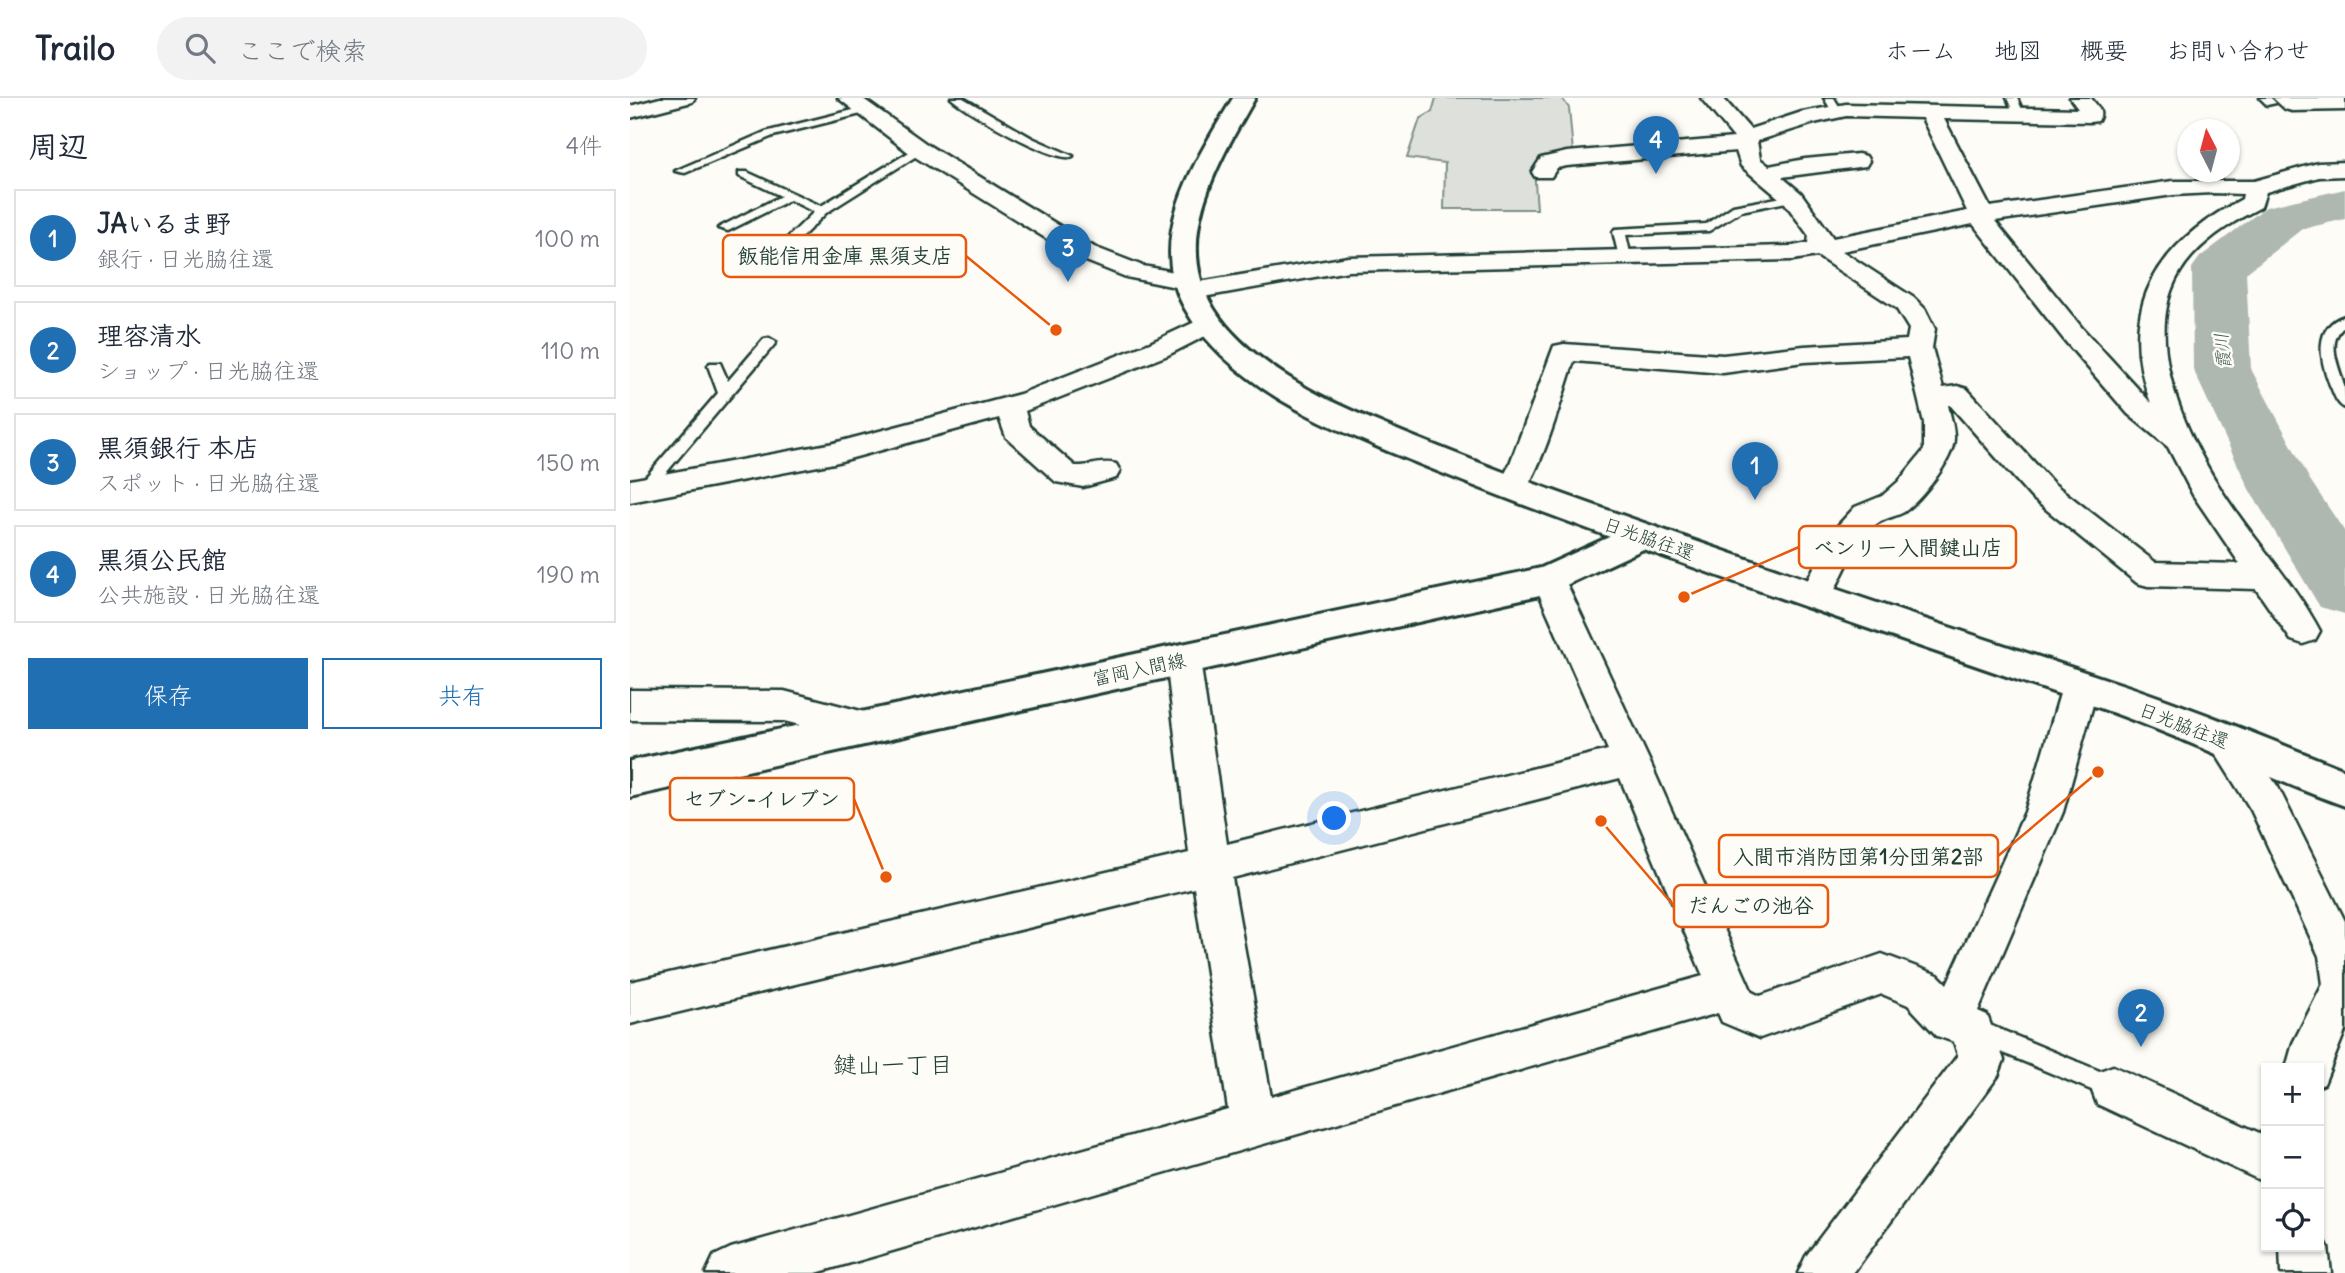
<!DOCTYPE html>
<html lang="ja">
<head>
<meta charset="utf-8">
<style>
	body { margin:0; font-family:Delius,"Klee One",sans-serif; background:#f2f2f3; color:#1f2937 }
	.controls { position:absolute; right:21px; bottom:21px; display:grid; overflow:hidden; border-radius:0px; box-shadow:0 2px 5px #0004 }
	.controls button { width:63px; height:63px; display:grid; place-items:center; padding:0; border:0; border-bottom:2px solid #e0e1e3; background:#fff; color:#1f2937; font:35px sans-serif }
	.compass { position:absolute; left:1547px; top:21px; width:63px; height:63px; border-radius:50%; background:#fff; box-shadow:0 2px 5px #0004; rotate:354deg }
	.you { position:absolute; left:705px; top:721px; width:24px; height:24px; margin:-18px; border:5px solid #fff; border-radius:50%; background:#1a73e8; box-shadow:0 0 0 10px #1a73e833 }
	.badge { display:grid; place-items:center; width:46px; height:46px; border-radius:50%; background:#1f6fb2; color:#fff; font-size:23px; font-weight:700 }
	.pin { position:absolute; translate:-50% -58px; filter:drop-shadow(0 2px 4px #0008) }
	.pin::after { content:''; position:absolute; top:37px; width:24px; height:21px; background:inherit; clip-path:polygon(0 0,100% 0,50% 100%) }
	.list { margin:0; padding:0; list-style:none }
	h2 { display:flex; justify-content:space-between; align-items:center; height:91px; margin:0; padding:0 28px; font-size:30px }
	h2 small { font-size:23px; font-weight:400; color:#747a83 }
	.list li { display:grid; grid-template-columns:46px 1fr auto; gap:21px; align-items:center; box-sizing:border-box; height:98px; margin:0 14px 14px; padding:0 14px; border:2px solid #e0e1e3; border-radius:0px }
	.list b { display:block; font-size:26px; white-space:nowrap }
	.list p { margin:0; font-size:23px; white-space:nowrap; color:#747a83 }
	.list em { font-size:23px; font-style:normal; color:#747a83 }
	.actions { display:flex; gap:14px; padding:21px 28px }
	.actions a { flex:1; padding:16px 0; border:2px solid #1f6fb2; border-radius:0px; text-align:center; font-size:24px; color:#1f6fb2 }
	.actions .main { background:#1f6fb2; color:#fff }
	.icon { flex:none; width:38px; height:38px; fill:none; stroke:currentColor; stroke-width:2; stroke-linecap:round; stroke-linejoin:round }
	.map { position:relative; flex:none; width:1715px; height:1175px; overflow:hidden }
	header { display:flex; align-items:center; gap:42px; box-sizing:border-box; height:98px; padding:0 35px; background:#fff; border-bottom:2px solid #e0e1e3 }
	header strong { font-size:33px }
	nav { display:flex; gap:38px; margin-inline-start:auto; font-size:24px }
	.search { width:490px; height:63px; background:#f2f2f3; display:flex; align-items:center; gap:18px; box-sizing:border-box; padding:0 24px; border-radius:38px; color:#747a83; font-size:26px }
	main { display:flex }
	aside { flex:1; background:#fff }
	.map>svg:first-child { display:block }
</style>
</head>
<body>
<header>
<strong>Trailo</strong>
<div class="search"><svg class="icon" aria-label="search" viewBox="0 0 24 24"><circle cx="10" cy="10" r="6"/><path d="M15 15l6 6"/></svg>ここで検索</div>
<nav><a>ホーム</a><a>地図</a><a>概要</a><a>お問い合わせ</a></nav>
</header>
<main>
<aside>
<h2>周辺<small>4件</small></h2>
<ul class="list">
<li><span class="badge">1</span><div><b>JAいるま野</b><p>銀行 · 日光脇往還</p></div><em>100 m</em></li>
<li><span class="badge">2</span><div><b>理容清水</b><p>ショップ · 日光脇往還</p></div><em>110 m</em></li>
<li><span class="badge">3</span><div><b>黒須銀行 本店</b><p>スポット · 日光脇往還</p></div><em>150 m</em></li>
<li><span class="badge">4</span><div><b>黒須公民館</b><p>公共施設 · 日光脇往還</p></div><em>190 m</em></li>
</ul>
<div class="actions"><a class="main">保存</a><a>共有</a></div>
</aside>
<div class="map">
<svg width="1715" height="1175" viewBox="0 0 1715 1175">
	<rect width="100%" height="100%" fill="#fdfcf7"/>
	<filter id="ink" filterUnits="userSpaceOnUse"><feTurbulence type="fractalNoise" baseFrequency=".0143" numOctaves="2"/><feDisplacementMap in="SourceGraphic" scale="14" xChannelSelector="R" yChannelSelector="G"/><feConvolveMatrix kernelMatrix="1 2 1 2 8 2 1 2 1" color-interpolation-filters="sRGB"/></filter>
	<g filter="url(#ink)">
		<path fill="#dde0db" stroke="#7e8e88" stroke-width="2" d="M806,0H932L939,10L943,54L904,71L907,111H814L815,65L777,60L790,21L802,14Z"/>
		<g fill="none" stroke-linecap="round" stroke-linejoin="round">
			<path fill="#aeb8b1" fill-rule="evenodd" d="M1715,91V121L1672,131L1616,175L1621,271L1680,382L1715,434V516L1690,509L1619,391L1563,271L1562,170L1570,159L1636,109Z"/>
			<g stroke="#1f3d34" stroke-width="5">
				<g id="lane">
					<path d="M321,0H333L402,40L443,58C429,68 335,13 321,0Z"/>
					<path d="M1194,0H1204L1212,13L1211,15H1203Z"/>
					<path d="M1377,0H1387L1394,16L1393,18H1385Z"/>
					<path d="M1630,0H1641L1646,5L1637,7Z"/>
					<path d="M235,9L239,10V14L143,38L55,75L45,73L135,34Z"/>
					<path d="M286,50L296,52L196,115L147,164H139L98,144L108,141L141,156L184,114L160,102L98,133L88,130L151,98L109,78V74H117L191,108Z"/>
					<path d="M1163,97L1167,98V102L1111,113L1079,133L996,137L1001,159L995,163L989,159L983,134L985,131L1076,126L1103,108Z"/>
					<path d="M1715,218V228C1695,243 1709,268 1714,287C1715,294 1715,302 1715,310C1706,306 1704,295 1700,287C1690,262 1683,228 1715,218Z"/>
					<path d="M139,240L146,244L144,247L19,395H9L6,391L9,387L88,295L78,268L80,265H90L98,283L134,241Z"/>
					<path d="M1345,921L1491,982L1494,990L1491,998L1483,1001L1337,940L1334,932L1337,924Z"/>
				</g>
			</g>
			<g stroke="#1f3d34" stroke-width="5">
				<g id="street">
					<path d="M30,0H65L62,4L0,20V8Z"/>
					<path d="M208,0H232L298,47L464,149L513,168L566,178L569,184L718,159L1163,148L1178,145L1179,138L1155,105L1111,68L1106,53L937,68L927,70L921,79H905L902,74L911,60L937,54L1104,40L1071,0H1093L1120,31L1172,14L1216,6L1448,11L1440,0H1461C1467,8 1474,13 1468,23L1460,24L1314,21L1360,109L1543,83H1624L1688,65L1715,64V78L1689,79L1636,94L1631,109C1606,122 1582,136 1562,158C1505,221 1549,323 1587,385C1618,437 1662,480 1690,533L1685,542L1673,546L1661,542L1626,491L1518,488L1507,485L1401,399L1320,307H1318C1320,317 1324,328 1324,339C1325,360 1291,402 1274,414C1265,419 1253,420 1245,427C1222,449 1212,479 1198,506L1186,509L1174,506L1170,497L1202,434L1225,409L1252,398L1269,383L1294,352V325L1278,259L1174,264L1093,275L944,263C929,308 917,356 893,397L882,401L871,397L867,390L879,368L924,248L934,246L1093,257L1174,248L1277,242L1279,231L1266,210L1187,158L1163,162L718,173L562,201L553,198L549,193L551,190L496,179L446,159L282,57ZM1216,18L1292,20L1337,113L1203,140L1171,95L1152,79L1236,68L1239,63L1236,58L1228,56L1175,61L1139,68L1130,61L1127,43L1184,25ZM1582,95L1613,96L1612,101C1528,145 1485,210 1521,305L1453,231L1365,123L1543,97ZM1343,126L1435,243L1498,316L1538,349L1563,397L1610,466L1525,464L1423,385L1337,291L1327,288L1313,290L1302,250L1305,231L1295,211L1284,200L1212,153Z"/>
					<path d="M1643,0H1715V12L1662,13L1655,11Z"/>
					<path d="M580,217L589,219L593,225L589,231L538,257L395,313L399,328L445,368C460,369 471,362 486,366L490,373L486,380L453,389L426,384L376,339L369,320L204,365L0,404V382L204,345L390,296L520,245Z"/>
					<path d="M919,470L930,473L935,482L1019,662L1122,894L1130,898L1252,856L1308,877L1317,886L1395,714L1432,589L1438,579L1450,575L1462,579L1468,589L1433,714L1348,913L1357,917L1374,962L1368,978L1223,1175H1168L1176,1158L1328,957L1324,944L1307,938L1278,907L1252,896L1130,940L1092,924L1088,915L186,1175H76L84,1158L101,1150L598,1011L564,790L0,926V884L559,755L536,562L541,552L553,548L565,552L570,562L597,746L978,652L903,482L908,473ZM990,680L1073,878L641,999L602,780Z"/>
					<path d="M0,592L154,593L250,618L255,629L250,640L237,644L154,623L0,622Z"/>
					<path d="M1595,627L1608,631L1648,689L1715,823V933L1694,986L1689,988V970H1656L1663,945L1693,886L1689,858L1621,712L1577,642L1582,631Z"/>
					<path d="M1483,968L1636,1038V1085L1467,1006L1461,990L1467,974Z"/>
					<path d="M1689,1131L1698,1149L1701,1175H1651L1650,1149H1689Z"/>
				</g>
			</g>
			<g stroke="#1f3d34" stroke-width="6">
				<path id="secondary" d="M1010,425L1022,429L1027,438L1022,447L919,495L0,699V663L911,470Z"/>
			</g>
			<g stroke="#1f3d34" stroke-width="6">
				<path id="highway" d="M603,0H625C590,62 540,140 584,211C605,245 643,271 678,291C712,310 748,324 784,339C841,362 898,384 955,404C1130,467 1306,525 1482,583C1561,609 1638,641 1715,672V708C1632,678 1553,639 1470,610C1289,548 1108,487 929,420C872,399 816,377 760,354C723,338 686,323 651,302C614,279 576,249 554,209C515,137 566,62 603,0Z"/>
			</g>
			<use href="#lane" fill="#fdfcf7" fill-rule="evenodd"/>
			<use href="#street" fill="#fdfcf7" fill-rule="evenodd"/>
			<use href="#secondary" fill="#fdfcf7" fill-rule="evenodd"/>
			<use href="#highway" fill="#fdfcf7" fill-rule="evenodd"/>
		</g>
	</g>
	<g text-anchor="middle" stroke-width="5" stroke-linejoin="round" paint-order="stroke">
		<g font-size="18" font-style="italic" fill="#435c53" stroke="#fdfcf7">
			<text transform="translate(1593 253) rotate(-96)" y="6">霞川</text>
		</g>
		<g font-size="19" fill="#1f3d34" stroke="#fdfcf7">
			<text transform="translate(1019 440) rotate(19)" y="7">日光脇往還</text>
			<text transform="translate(509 571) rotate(-12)" y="7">富岡入間線</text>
			<text transform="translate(1554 627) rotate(21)" y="7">日光脇往還</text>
		</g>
		<g font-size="24" fill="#1f3d34" stroke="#fdfcf7">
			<text x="263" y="975">鍵山一丁目</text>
		</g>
	</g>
	<path fill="none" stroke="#e8590c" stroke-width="2.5" d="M426 232L336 158M1054 499L1169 449M256 779L224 701M1468 674L1368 758M971 723L1044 808"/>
	<g fill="#e8590c" stroke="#fdfcf7" stroke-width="2.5">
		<circle cx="426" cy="232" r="7"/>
		<circle cx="1054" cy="499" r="7"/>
		<circle cx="256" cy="779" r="7"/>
		<circle cx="1468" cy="674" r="7"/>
		<circle cx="971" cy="723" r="7"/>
	</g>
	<g fill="#fdfcf7" stroke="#e8590c" stroke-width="2.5">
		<rect x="93" y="137" width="243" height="42" rx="7"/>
		<rect x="1169" y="428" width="217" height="42" rx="7"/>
		<rect x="40" y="680" width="184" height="42" rx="7"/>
		<rect x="1089" y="737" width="279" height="42" rx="7"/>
		<rect x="1044" y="787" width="154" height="42" rx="7"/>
	</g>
	<g font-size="21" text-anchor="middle" font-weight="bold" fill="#1f3d34">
		<text x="215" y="165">飯能信用金庫 黒須支店</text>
		<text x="1278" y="457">ベンリー入間鍵山店</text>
		<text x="132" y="708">セブン-イレブン</text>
		<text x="1228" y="766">入間市消防団第1分団第2部</text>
		<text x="1121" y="815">だんごの池谷</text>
	</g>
</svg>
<div class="controls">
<button>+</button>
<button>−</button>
<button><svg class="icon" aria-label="locate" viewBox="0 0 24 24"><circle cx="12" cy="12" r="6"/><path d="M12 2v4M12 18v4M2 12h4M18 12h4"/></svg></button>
</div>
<svg class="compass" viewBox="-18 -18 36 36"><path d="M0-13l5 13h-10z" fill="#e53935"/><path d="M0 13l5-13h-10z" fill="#747a83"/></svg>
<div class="you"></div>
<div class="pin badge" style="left:1125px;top:402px">1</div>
<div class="pin badge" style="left:1511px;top:949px">2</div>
<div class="pin badge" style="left:438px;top:184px">3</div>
<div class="pin badge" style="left:1026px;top:76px">4</div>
</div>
</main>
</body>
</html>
